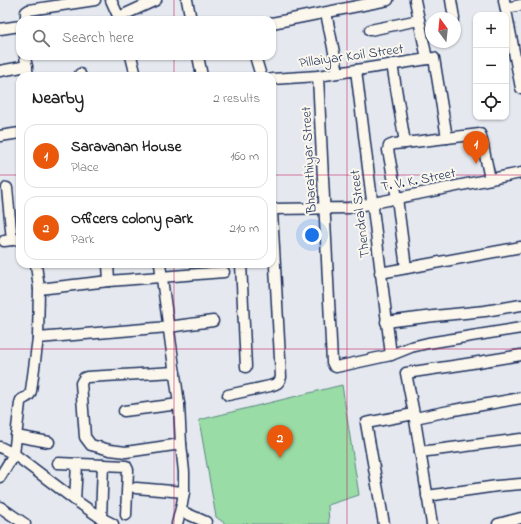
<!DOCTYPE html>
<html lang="en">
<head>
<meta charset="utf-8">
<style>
	body { margin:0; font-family:"Indie Flower",sans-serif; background:#f2f2f2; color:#222 }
	.controls { position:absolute; right:12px; top:12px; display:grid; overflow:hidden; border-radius:8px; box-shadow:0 1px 3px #0004 }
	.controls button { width:36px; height:36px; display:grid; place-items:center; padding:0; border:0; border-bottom:1px solid #e0e0e0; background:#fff; color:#222; font:20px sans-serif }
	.compass { position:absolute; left:425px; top:12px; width:36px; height:36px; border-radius:50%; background:#fff; box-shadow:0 1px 3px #0004; rotate:345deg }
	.you { position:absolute; left:312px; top:235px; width:14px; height:14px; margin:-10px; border:3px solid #fff; border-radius:50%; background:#1a73e8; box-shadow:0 0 0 6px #1a73e833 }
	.badge { display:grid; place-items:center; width:26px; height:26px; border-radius:50%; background:#ea580c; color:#fff; font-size:13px; font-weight:700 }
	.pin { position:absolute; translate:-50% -33px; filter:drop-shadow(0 1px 2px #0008) }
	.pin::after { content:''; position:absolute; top:21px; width:14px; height:12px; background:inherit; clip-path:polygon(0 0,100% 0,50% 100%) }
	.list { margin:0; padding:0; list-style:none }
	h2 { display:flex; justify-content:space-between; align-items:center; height:52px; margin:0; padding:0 16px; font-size:17px }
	h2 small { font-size:13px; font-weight:400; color:#767676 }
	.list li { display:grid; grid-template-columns:26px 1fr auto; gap:12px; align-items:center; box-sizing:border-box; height:64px; margin:0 8px 8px; padding:0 8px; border:1px solid #e0e0e0; border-radius:12px }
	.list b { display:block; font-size:15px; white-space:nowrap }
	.list p { margin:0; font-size:13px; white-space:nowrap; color:#767676 }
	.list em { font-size:13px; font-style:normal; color:#767676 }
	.icon { flex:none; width:22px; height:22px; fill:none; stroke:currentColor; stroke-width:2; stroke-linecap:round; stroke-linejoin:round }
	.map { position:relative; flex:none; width:521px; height:524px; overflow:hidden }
	.search { position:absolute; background:#fff; box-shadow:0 1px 3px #0004; left:16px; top:16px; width:260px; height:44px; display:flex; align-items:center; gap:10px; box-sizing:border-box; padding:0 14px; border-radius:12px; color:#767676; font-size:15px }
	.panel { position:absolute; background:#fff; box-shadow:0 1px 3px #0004; left:16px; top:72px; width:260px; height:196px; border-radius:12px }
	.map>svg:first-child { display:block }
</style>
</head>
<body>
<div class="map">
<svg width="521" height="524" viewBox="0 0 521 524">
	<rect width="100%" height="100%" fill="#e5e9ef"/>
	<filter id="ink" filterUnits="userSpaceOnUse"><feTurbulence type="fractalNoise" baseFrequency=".025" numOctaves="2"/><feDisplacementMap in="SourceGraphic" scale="8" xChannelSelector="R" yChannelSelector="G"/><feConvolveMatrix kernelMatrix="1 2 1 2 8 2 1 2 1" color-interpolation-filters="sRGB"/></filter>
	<g filter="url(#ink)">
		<path fill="#9adca6" stroke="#5a8682" d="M342,385L359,495L328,505L329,524H226L216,517L199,420Z"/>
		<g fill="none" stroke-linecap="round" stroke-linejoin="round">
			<g stroke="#1b2f5e" stroke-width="13">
				<g id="minor">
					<path d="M111,0L120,20"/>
					<path d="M187,0L191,20"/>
					<path d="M415,0L427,59"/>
					<path d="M451,0L454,18"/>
					<path d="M504,0L521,88"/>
					<path d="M506,8L521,5"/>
					<path d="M326,13L338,72"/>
					<path d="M119,17L156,0"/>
					<path d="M26,20V12L29,10L95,0"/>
					<path d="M272,23L388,0"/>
					<path d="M0,29L20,26"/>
					<path d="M370,30L419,20"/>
					<path d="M25,56L28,76"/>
					<path d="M131,56L136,76"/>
					<path d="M198,56L202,76"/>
					<path d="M255,56L261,76"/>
					<path d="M392,64L405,143"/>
					<path d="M356,70L391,355"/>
					<path d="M0,71L27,66"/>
					<path d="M80,74V76"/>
					<path d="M318,76L332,362L334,366L336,367L391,355L411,347L428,343L521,328"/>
					<path d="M272,79L318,76L434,58L447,138"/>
					<path d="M0,136L20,133"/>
					<path d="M7,188L12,240"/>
					<path d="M272,209L349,208L521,173"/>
					<path d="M4,241L20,239"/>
					<path d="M160,264L179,404L181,444L184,472V492L182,504L177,524"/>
					<path d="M241,264L246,367"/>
					<path d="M406,268L397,198L388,150L389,146L394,144L405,143L480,134L481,136L490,179"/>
					<path d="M380,273L521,247"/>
					<path d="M109,281L224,272"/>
					<path d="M39,289L109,281L108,264"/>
					<path d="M386,322L434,316L485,311L521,305"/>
					<path d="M38,338L168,327L213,321"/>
					<path d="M175,372L87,377L84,378L81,383L85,437L91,445L110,450L126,452L181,444"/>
					<path d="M228,395L270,386C276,384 279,384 281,377L272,211"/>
					<path d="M124,411L179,404"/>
					<path d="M415,418L454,410L521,398"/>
					<path d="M16,436L49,442"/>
					<path d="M0,447L14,454L75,500L101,518L113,524"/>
					<path d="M420,452L521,439"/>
					<path d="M58,463L126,466L128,470L126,515"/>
					<path d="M0,477L14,454L20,403L21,400C26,397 30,397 31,391L38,338L39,289L36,264"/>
					<path d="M136,488L184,492"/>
					<path d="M427,496L497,486L521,484"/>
					<path d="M75,500L77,464"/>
					<path d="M0,507L25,524"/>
					<path d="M181,511L206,522"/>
					<path d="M101,518L103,465"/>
					<path d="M384,524L366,423L414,414"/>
					<path d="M432,524L414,414L406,373L460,365L521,355"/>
					<path d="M498,524L521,518"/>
				</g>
			</g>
			<use href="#minor" stroke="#fbf7ec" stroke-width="10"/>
		</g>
	</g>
	<path fill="none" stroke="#c2185b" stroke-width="1" stroke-opacity="0.55" d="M174,0V20M347,0V524M174,56V76M0,175H20M272,175H521M174,264V524M0,349H521"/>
	<g text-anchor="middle" stroke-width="4" stroke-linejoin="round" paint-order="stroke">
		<g font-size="14" fill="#1b2f5e" stroke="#fbf7ec">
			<text transform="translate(351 55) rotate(-8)" y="5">Pillaiyar Koil Street</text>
			<text transform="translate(308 160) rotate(-93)" y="5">Bharathiyar Street</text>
			<text transform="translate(418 179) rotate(-11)" y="5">T. V. K. Street</text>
			<text transform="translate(359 214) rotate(-97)" y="5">Thendral Street</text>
		</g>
	</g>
</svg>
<div class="controls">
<button>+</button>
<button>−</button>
<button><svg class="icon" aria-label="locate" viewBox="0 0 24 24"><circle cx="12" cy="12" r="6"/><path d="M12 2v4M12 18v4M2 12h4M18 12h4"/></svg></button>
</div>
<svg class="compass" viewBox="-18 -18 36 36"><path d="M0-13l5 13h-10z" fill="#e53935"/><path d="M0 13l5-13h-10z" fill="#767676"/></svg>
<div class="you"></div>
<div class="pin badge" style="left:476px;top:164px">1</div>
<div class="pin badge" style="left:280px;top:458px">2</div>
<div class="search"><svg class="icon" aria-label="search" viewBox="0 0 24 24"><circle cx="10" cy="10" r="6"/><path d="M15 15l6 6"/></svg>Search here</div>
<section class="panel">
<h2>Nearby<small>2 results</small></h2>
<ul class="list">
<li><span class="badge">1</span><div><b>Saravanan House</b><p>Place</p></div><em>160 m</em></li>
<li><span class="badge">2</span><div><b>Officers colony park</b><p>Park</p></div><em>210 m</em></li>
</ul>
</section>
</div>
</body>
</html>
